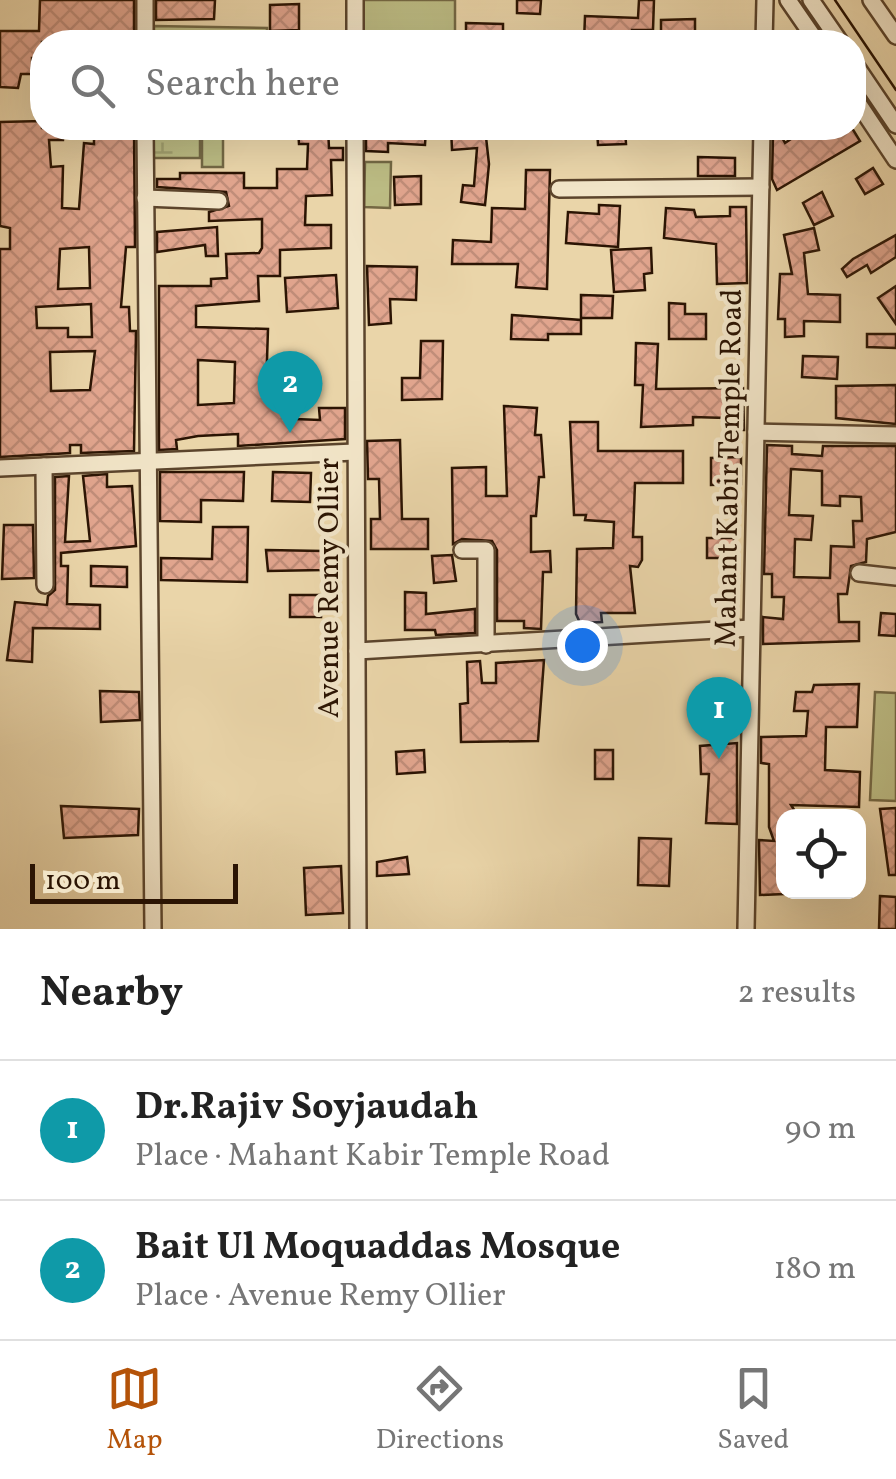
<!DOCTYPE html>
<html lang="en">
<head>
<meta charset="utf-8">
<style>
	body { margin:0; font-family:Vollkorn,serif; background:#f2f2f2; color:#222 }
	.controls { position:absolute; right:30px; bottom:30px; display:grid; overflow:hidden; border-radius:20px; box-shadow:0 10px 40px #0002 }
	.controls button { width:90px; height:90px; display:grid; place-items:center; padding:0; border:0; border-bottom:2px solid #e0e0e0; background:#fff; color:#222; font:50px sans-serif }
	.scale { position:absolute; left:30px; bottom:25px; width:208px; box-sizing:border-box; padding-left:10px; border:5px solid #2b1403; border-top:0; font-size:28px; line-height:35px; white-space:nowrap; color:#2b1403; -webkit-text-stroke:8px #f1e4c7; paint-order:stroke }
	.you { position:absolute; left:582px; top:645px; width:35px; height:35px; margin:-25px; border:8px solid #fff; border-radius:50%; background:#1a73e8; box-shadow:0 0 0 15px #1a73e833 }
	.badge { display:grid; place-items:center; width:65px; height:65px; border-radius:50%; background:#b45309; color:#fff; font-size:32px; font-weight:700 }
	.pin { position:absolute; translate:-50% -82px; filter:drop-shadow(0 2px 5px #0008) }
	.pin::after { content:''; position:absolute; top:52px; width:35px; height:30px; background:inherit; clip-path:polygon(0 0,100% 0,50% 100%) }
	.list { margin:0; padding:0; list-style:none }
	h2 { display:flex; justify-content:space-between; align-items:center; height:130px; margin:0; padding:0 40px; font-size:42px }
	h2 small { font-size:32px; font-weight:400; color:#767676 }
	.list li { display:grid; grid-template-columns:65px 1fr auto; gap:30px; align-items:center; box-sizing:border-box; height:140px; padding:0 40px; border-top:2px solid #e0e0e0 }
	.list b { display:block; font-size:38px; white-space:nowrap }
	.list p { margin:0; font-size:32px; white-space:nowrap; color:#767676 }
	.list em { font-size:32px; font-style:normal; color:#767676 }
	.icon { flex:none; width:55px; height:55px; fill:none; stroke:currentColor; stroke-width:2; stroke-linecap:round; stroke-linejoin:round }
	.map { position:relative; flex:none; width:896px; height:929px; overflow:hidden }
	.search { position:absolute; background:#fff; box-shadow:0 10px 40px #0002; left:30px; right:30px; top:30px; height:110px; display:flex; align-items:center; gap:25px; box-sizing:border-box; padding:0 35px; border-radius:40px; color:#767676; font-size:38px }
	.sheet { height:410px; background:#fff }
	nav { display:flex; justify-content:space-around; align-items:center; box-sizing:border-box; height:140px; border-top:2px solid #e0e0e0; background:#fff; font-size:28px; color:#767676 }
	nav a { display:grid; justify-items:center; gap:5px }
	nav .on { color:#b45309 }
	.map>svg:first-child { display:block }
</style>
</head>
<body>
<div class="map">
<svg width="896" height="929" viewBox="0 0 896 929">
	<defs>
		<pattern id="wetland-marsh" width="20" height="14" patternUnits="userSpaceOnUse" patternTransform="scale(2.5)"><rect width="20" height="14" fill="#bcbc84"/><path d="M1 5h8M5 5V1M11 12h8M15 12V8" fill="none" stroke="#a2a170"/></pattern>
		<pattern id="building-cross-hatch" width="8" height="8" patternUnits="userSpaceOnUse" patternTransform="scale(2.5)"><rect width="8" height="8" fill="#e1a58e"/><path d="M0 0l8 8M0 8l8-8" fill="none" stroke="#c18d79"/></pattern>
	</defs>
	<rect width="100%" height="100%" fill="#ead5a9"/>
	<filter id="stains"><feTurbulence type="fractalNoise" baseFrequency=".002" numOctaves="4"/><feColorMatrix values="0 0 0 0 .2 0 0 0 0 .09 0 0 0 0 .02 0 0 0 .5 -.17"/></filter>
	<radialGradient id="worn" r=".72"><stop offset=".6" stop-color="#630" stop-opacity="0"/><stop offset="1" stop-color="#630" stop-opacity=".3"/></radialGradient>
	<g fill="#bcbc84" stroke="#746844" stroke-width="2.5">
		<rect x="363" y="0" width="92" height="42"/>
		<path d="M154,26L267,28V42H154Z"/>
		<rect x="202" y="128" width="21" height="39"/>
		<path d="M365,162H391L390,208L364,207Z"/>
		<path d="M875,692L896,693V801L870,800Z"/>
	</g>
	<path fill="url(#wetland-marsh)" stroke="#746844" stroke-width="2.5" d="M152,128H200V158H151Z"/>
	<g fill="url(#building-cross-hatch)" stroke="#2b1403" stroke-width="2.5" fill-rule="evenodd">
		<path d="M40,0H134V42H42V58H32V74H21L18,88L0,87V31H39Z"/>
		<path d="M156,0H215L214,19L156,20Z"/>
		<path d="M517,0H541L540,14L517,13Z"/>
		<path d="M639,0H654L653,30H632L631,42H584L585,16L638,18Z"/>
		<path d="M299,4V30L270,31V5Z"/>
		<path d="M695,19V38L661,39V20Z"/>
		<path d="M466,23L503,24V42H466Z"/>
		<path d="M42,121V128H64L63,140H49L51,167L63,166L62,208L79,209L84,143L94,144V128H134L135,247H126L121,307H129L130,331H136L134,451L81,453V445H70V453L0,457V249H10V228L0,226V122ZM89,247L90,288L58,289L60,249ZM91,304L92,337H68V328H37L36,307ZM95,351L90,390L51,391L50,352Z"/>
		<path d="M298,128H328L329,148H343V160H331L332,195L306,196L305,225H331V248L280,250V276H258L259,301L196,306V327L268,329L266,391L299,396L295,419L320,420L319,408H345V439L238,446V434L198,436L176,440L177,449L159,450V286H211V279L227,278L226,254L259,253L262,248V219L209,221V212L229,206L226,192L157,187V179H180V173H244V188H277V169H307L308,144H299ZM198,360L235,362L234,403L198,405Z"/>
		<path d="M366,128H426L425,145L388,143V152L366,151Z"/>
		<path d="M451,128H485L489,164L485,205L461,202L463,185L474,186L477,148L452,150Z"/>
		<path d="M597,128H625L626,144L598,145Z"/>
		<path d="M829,128H852L860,141L777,190L772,179L773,136L780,134L785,143L806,129L812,137Z"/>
		<path d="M698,157L735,158V176H698Z"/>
		<path d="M873,168L883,184L865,194L856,179Z"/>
		<path d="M526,170H550L547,289L516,287L518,264H452L453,240L491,242L492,208L525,209Z"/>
		<path d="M421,176V204L395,205L394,177Z"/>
		<path d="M822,192L833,216L814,225L803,203Z"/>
		<path d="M599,205L620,206L618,247L566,243L568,212L599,214Z"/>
		<path d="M730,207H746L747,283L717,284L716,244L664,238L666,208L694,210L696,217L730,216Z"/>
		<path d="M217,227L218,256H206L205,245L157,252V232Z"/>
		<path d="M814,228L819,250L804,253L808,294L840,295V322L804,321V336L785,337V319H778L780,274H792L784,235Z"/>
		<path d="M896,235V257L871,273L867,265L847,277L842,269L853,259Z"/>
		<path d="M651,248L652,273L644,274L645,290L614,292L611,250Z"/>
		<path d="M367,266L417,267L416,300L390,299L391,323L369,325Z"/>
		<path d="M336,275L338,308L287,312L285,278Z"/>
		<path d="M896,286V324L878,298Z"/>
		<path d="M581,295L613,296L612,318H581Z"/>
		<path d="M669,303L685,304V314H706V339H669Z"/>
		<path d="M512,315L581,320V334H548V340L511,339Z"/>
		<path d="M867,334H896V348L867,347Z"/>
		<path d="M421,341H443L442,399L402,400V378H420Z"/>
		<path d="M636,343L658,344L656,389L743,388L744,430H726V418L693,417V425L641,427L643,385H635Z"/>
		<path d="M803,356L838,357L837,379L802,377Z"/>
		<path d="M896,385V424L836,418V386Z"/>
		<path d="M504,406L537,408L535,435H541L544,477H539L536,516H531V552L550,551L551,572H543L541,629L524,628V621H497V550L492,541L462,539L453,544L452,468L486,467V496H507Z"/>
		<path d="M570,422H598V451H683V483H635L633,537H642V560L638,567L630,566L635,613H601L602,622L580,623L576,614L577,549L613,548L614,522L585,520L586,515H574Z"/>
		<path d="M400,440L402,519H428V549H371V519H380L379,479H368L367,441Z"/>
		<path d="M767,445L792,446V454L822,456L823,446H896V532L867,539L866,562L851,566L847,594H838L839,622H859V641L763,644V617L783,619L784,597H772V574H764ZM791,469L822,471V505L840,506V496L861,497L862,521H853L854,547L831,546L830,578L794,577L795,539L811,540L813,516L789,515Z"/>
		<path d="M741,457V484L711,485V458Z"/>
		<path d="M160,472H244L243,501L201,500V522L160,521Z"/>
		<path d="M273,472L311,473L310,502L272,501Z"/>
		<path d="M107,474V487L132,486L136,546L61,553V566H68L67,604L100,605V629L33,628L32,662L7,660L15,602L47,605L48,596L55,590V477L69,476L65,542L90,541L83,476Z"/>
		<path d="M4,525H33L34,578L2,579Z"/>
		<path d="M213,527H248L247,582L161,580V558L212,559Z"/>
		<rect x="707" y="538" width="27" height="20"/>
		<path d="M266,550L323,551V570L268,571Z"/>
		<path d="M452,555L456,581L434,583L432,556Z"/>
		<path d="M91,566L127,567V587L91,586Z"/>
		<path d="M405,592L426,593V614L475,609V633L436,635L435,630H405Z"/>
		<rect x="290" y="595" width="31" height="22"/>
		<path d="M881,613L896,614V636L879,635Z"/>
		<path d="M544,660L538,741L461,742L460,704L468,703L467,662L480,661L482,683H496V663Z"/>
		<path d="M859,684L857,727H826L825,770L860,772L859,807L791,805L798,816H784V894L760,895L759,840L774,841L769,827V764L761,763V737L806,736L808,711H794L796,692H812L814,685Z"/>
		<path d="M100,691L139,692L140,720L101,722Z"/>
		<path d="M737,743V824L706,823L709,774H701L700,746Z"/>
		<path d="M424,750L425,772L397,774L396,752Z"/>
		<rect x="595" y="750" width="18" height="29"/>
		<path d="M61,806L139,809L138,835L64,838Z"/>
		<path d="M896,808V875H889L880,809Z"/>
		<path d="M639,838L671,839L669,886L638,885Z"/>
		<path d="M407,857L409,874L377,876V862Z"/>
		<path d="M341,866L343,913L306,915L304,868Z"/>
		<path d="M880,896L896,897V929H879Z"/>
	</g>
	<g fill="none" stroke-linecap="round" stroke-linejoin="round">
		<g stroke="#5b442c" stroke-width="20">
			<g id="minor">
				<path d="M788,0L817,42"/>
				<path d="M811,0L840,42"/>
				<path d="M871,0L896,36"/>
				<path d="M145,42V0"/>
				<path d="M355,42V0"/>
				<path d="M764,42L765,0"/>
				<path d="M854,63L896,125"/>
				<path d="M854,97L896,160"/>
				<path d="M145,128L153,929"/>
				<path d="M355,128L358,929"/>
				<path d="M559,189L761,187"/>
				<path d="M145,198L219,201"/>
				<path d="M756,432L896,435"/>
				<path d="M44,466L45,585"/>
				<path d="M0,468L355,452"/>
				<path d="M462,550H486V645"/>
				<path d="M859,573L896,577"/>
				<path d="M357,651L751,628"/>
				<path d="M746,929L762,128"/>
			</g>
		</g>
		<use href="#minor" stroke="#f1e4c7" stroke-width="15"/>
		<path stroke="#2b1403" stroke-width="2.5" d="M835,0L896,90"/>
	</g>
	<g text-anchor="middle" stroke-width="9" stroke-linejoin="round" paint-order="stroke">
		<g font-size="30" fill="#2b1403" stroke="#f1e4c7">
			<text transform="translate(728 468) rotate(-89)" y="10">Mahant Kabir Temple Road</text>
			<text transform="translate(328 588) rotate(-90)" y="10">Avenue Remy Ollier</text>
		</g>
	</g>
	<rect width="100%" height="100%" filter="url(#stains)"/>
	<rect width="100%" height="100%" fill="url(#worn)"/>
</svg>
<div class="controls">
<button><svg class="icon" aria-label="locate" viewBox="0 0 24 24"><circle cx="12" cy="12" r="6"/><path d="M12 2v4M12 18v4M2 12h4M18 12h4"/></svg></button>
</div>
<div class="scale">100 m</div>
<div class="you"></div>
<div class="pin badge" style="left:719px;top:759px;background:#0f9aa8">1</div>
<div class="pin badge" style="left:290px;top:433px;background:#0f9aa8">2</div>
<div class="search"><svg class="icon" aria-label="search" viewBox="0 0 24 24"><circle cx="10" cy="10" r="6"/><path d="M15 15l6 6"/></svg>Search here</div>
</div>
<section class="sheet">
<h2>Nearby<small>2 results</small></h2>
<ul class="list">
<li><span class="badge" style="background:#0f9aa8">1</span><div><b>Dr.Rajiv Soyjaudah</b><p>Place · Mahant Kabir Temple Road</p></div><em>90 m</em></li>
<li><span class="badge" style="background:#0f9aa8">2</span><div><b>Bait Ul Moquaddas Mosque</b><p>Place · Avenue Remy Ollier</p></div><em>180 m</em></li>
</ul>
</section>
<nav>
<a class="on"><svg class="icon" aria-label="map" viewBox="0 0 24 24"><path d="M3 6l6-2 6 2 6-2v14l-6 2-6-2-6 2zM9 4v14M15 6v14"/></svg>Map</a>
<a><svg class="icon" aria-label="directions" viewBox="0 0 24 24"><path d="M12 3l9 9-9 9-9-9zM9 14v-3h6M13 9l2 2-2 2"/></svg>Directions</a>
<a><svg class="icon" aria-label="saved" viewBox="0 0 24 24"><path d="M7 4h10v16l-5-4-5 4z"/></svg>Saved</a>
</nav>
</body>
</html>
